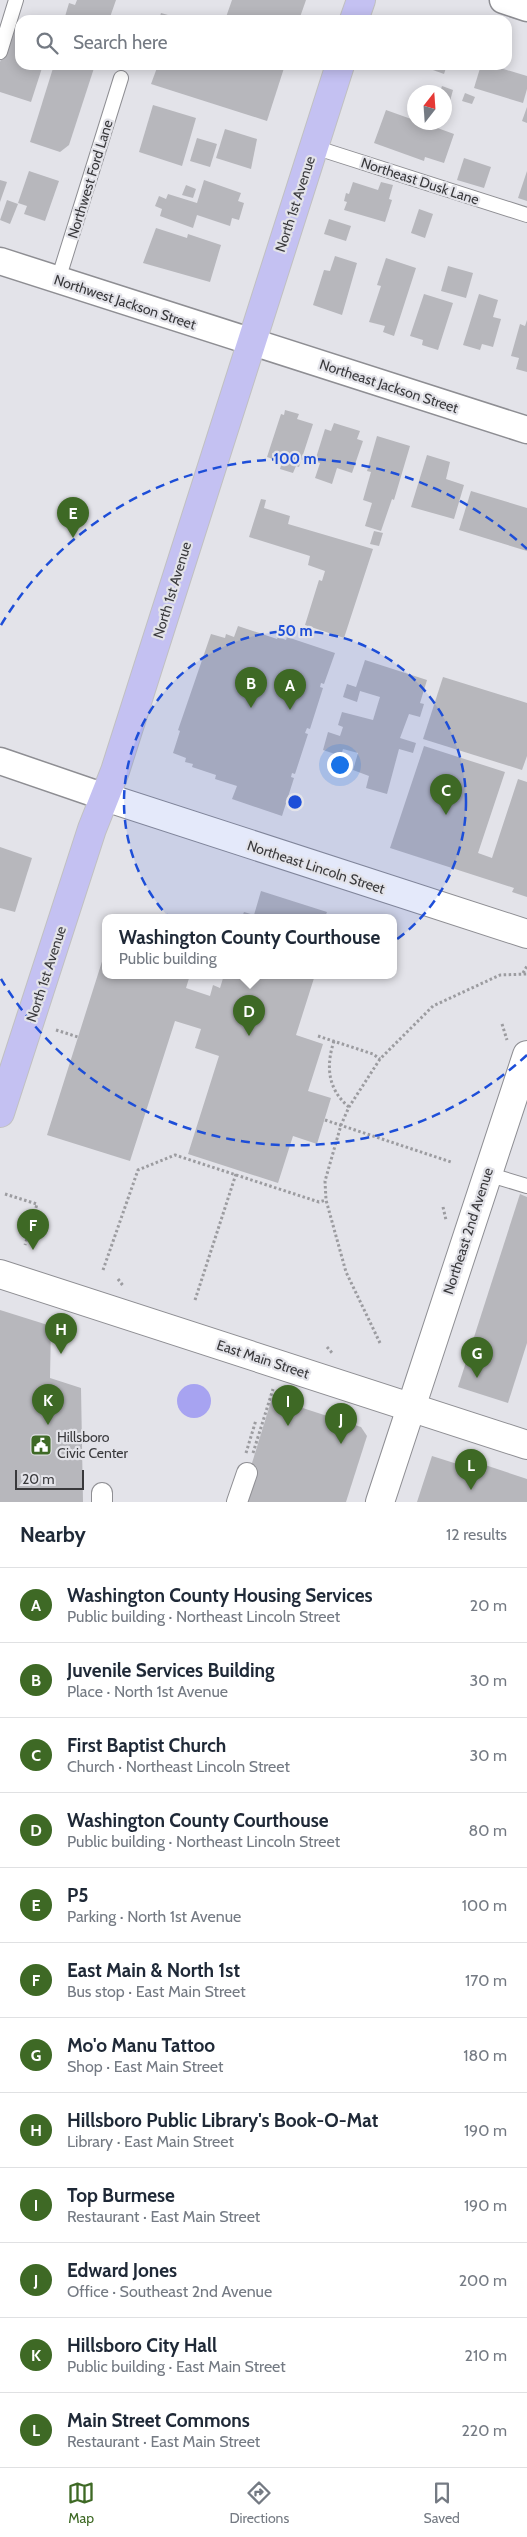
<!DOCTYPE html>
<html lang="en">
<head>
<meta charset="utf-8">
<style>
	body { margin:0; font-family:Cabin,sans-serif; background:#f6f6f7; color:#1f2937 }
	.compass { position:absolute; left:407px; top:85px; width:45px; height:45px; border-radius:50%; background:#fff; box-shadow:0 2px 12px #0003; rotate:17deg }
	.scale { position:absolute; left:15px; bottom:12px; width:69px; box-sizing:border-box; padding-left:5px; border:2px solid #39393c; border-top:0; font-size:14px; line-height:18px; white-space:nowrap; color:#39393c; -webkit-text-stroke:4px #e3e3e9; paint-order:stroke }
	.you { position:absolute; left:339px; top:764px; width:18px; height:18px; margin:-12px; border:4px solid #fff; border-radius:50%; background:#1a73e8; box-shadow:0 0 0 8px #1a73e833 }
	.badge { display:grid; place-items:center; width:32px; height:32px; border-radius:50%; background:#3e6925; color:#fff; font-size:16px; font-weight:700 }
	.pin { position:absolute; translate:-50% -41px; filter:drop-shadow(0 1px 2px #0008) }
	.pin::after { content:''; position:absolute; top:26px; width:18px; height:15px; background:inherit; clip-path:polygon(0 0,100% 0,50% 100%) }
	.popup { position:absolute; left:102px; top:914px; width:295px; height:65px; box-sizing:border-box; display:grid; place-content:center; border-radius:10px; background:#fff; filter:drop-shadow(0 1px 4px #0005); font-size:16px; white-space:nowrap; color:#747a83 }
	.popup b { font-size:19px; color:#1f2937 }
	.popup::after { content:''; position:absolute; left:50%; top:100%; margin-left:-10px; border:10px solid transparent; border-top-color:#fff }
	.list { margin:0; padding:0; list-style:none }
	h2 { display:flex; justify-content:space-between; align-items:center; height:65px; margin:0; padding:0 20px; font-size:21px }
	h2 small { font-size:16px; font-weight:400; color:#747a83 }
	.list li { display:grid; grid-template-columns:32px 1fr auto; gap:15px; align-items:center; box-sizing:border-box; height:75px; padding:0 20px; border-top:1px solid #e0e1e3 }
	.list b { display:block; font-size:19px; white-space:nowrap }
	.list p { margin:0; font-size:16px; white-space:nowrap; color:#747a83 }
	.list em { font-size:16px; font-style:normal; color:#747a83 }
	.icon { flex:none; width:28px; height:28px; fill:none; stroke:currentColor; stroke-width:2; stroke-linecap:round; stroke-linejoin:round }
	.map { position:relative; flex:none; width:527px; height:1502px; overflow:hidden }
	.search { position:absolute; background:#fff; box-shadow:0 2px 12px #0003; left:15px; right:15px; top:15px; height:55px; display:flex; align-items:center; gap:12px; box-sizing:border-box; padding:0 18px; border-radius:15px; color:#747a83; font-size:19px }
	.sheet { height:965px; background:#fff }
	nav { display:flex; justify-content:space-around; align-items:center; box-sizing:border-box; height:70px; border-top:1px solid #e0e1e3; background:#fff; font-size:14px; color:#747a83 }
	nav a { display:grid; justify-items:center; gap:2px }
	nav .on { color:#3e6925 }
	.map>svg:first-child { display:block }
</style>
</head>
<body>
<div class="map">
<svg width="527" height="1502" viewBox="0 0 527 1502">
	<rect width="100%" height="100%" fill="#e3e3e9"/>
	<circle fill="#a7a3f1" cx="194" cy="1401" r="17"/>
	<g fill="#b7b7bc">
		<path d="M77,0H116L109,20H64L69,3L75,5Z"/>
		<path d="M232,0H306L299,20H225Z"/>
		<path d="M161,13L168,15L167,20H159Z"/>
		<path d="M14,20L20,22V65H43L31,102L0,92V62Z"/>
		<path d="M54,65H95L69,145L60,152L30,142Z"/>
		<path d="M158,65H285L267,121L151,84Z"/>
		<path d="M419,65H447L444,74Z"/>
		<path d="M481,65H490L527,76V89L523,103L474,88Z"/>
		<path d="M442,86L453,90L450,101L444,100V92H440Z"/>
		<path d="M465,93L475,97L472,104L462,101Z"/>
		<path d="M153,105L196,118L182,166L139,152Z"/>
		<path d="M527,107V123L522,121Z"/>
		<path d="M386,110L414,120V122H421L454,134L444,163L425,157L424,161L374,143Z"/>
		<path d="M225,129L257,139L251,169L216,158Z"/>
		<path d="M197,138L217,144L210,167L190,161Z"/>
		<path d="M464,158L491,167L484,188L457,180Z"/>
		<path d="M29,171L59,181L45,221L24,214L27,206L18,203Z"/>
		<path d="M527,171V201L518,198Z"/>
		<path d="M0,180L7,182L0,202Z"/>
		<path d="M204,180L241,193L238,201L244,203L239,220L232,218L230,226L197,215L193,228L160,216L162,209L155,206L159,196L166,199L168,194L197,203Z"/>
		<path d="M353,182L378,190L381,182L393,185L389,199L392,200L385,222L344,210L347,202L344,201L346,193L349,194Z"/>
		<path d="M186,185L196,189L193,198L182,195Z"/>
		<path d="M7,200L18,204L10,224L0,220Z"/>
		<path d="M419,209L433,214L425,238L411,233Z"/>
		<path d="M329,219L351,226L346,241L324,234Z"/>
		<path d="M156,228L187,238L188,234L221,245L210,282L143,263Z"/>
		<path d="M335,256L357,263L342,315L313,305L324,270L330,271Z"/>
		<path d="M386,258L416,268L394,336L383,332L385,326L369,322L381,286L377,285Z"/>
		<path d="M448,266L473,273L466,298L441,291Z"/>
		<path d="M424,294L453,303L438,350L422,345L423,340L410,336Z"/>
		<path d="M479,294L498,300L493,317L501,319L493,347L482,344L480,350L463,345Z"/>
		<path d="M527,320V372L516,369L519,358L511,356L520,324L525,326Z"/>
		<path d="M285,410L299,414L297,419L313,424L299,467L296,466L293,473L280,469L282,462L267,457L281,414L284,415Z"/>
		<path d="M334,423L360,431L357,439L363,441L352,473L337,468L332,484L315,478L320,463L315,461L325,429L331,431Z"/>
		<path d="M377,436L410,446L394,500L392,499L381,531L365,526L372,503L363,500L371,472L367,471Z"/>
		<path d="M427,455L450,462L446,479L464,485L454,519L411,507Z"/>
		<path d="M471,491L527,508V551L459,530Z"/>
		<path d="M261,499L266,500L264,508L290,516L288,524L373,549L344,638L305,625L319,580L322,581L325,571L308,565L310,556L249,537Z"/>
		<path d="M374,531L383,533L379,546L370,544Z"/>
		<path d="M238,626L277,639L278,637L286,640L287,637L335,653L324,684L321,683L320,687L323,688L310,729L307,728L305,733L308,734L295,774L292,773L291,777L294,778L282,816L232,799L237,786L215,779L216,775L192,767L193,764L185,762L186,758L173,753L180,731L178,730L211,634L225,638L226,634L234,637Z"/>
		<path d="M365,660L427,680L420,703L424,704L420,717L409,714L400,738L416,743L413,753L399,749L387,794L366,788L369,776L353,770L358,753L343,749L341,756L323,750L328,732L340,736L343,727L338,725L342,712L373,720L380,697L360,691L357,702L343,697L347,684L356,687Z"/>
		<path d="M443,677L527,703V756L522,770L423,739Z"/>
		<path d="M424,746L505,772L478,853L492,858L518,779L527,782V897L512,892L514,888L390,848Z"/>
		<path d="M0,847L32,858L15,912L0,908Z"/>
		<path d="M261,891L327,912L325,917H242L244,912L254,915Z"/>
		<path d="M105,952V975H190L186,988L210,996L213,985L220,988L224,975H315L296,1035L323,1044L308,1091L331,1098L317,1144L293,1136L278,1183L188,1154L219,1056L195,1048L201,1029L175,1021L130,1161L47,1135Z"/>
		<path d="M520,1194L527,1197V1343L508,1403L458,1387Z"/>
		<path d="M0,1310L51,1326L50,1378L81,1388L83,1502H0Z"/>
		<path d="M272,1398L361,1427L367,1436L346,1502H240Z"/>
		<path d="M432,1456L470,1468L473,1461L527,1479V1502H417Z"/>
	</g>
	<g fill="none" stroke-linecap="round" stroke-linejoin="round">
		<g stroke="#8e8e93" stroke-width="16">
			<g id="service">
				<path d="M0,52L16,0"/>
				<path d="M314,147L527,215"/>
				<path d="M58,280L121,78"/>
				<path d="M487,1174L527,1186"/>
			</g>
		</g>
		<g stroke="#8e8e93" stroke-width="22">
			<g id="pedestrian">
				<path d="M102,1493V1502"/>
				<path d="M237,1502L247,1473"/>
			</g>
		</g>
		<g stroke="#8e8e93" stroke-width="29">
			<g id="minor">
				<path d="M503,0L527,8"/>
				<path d="M0,261L527,430"/>
				<path d="M0,761L105,797"/>
			</g>
		</g>
		<g stroke="#8e8e93" stroke-width="30">
			<g id="tertiary">
				<path d="M105,797L527,934"/>
				<path d="M0,1274L527,1445"/>
				<path d="M380,1502L527,1055"/>
			</g>
		</g>
		<g stroke="#c0c0c1" stroke-width="30">
			<g id="primary">
				<path d="M354,20L361,0"/>
				<path d="M0,1113L92,829L115,771L340,65"/>
			</g>
		</g>
		<g stroke="#9c9ca0" stroke-width="3" stroke-dasharray="2.5 2.5" stroke-linecap="butt">
			<path d="M523,973L527,966"/>
			<path d="M502,1024L507,1040"/>
			<path d="M56,1030L78,1037"/>
			<path d="M318,1036L373,1054L380,1059"/>
			<path d="M334,1041C326,1065 327,1089 349,1107"/>
			<path d="M325,1120L451,1162"/>
			<path d="M5,1194L37,1204L25,1245"/>
			<path d="M443,1207L446,1220"/>
			<path d="M103,1270L138,1170L175,1155L319,1202L326,1200"/>
			<path d="M118,1279L124,1287"/>
			<path d="M195,1300L236,1174"/>
			<path d="M380,1343L346,1272L326,1200L325,1181L341,1125L349,1107L380,1059L433,1006L500,975L527,974"/>
			<path d="M327,1347L333,1354"/>
			<path d="M246,1453L256,1420"/>
			<path d="M253,1453L273,1389"/>
		</g>
		<use href="#service" stroke="#fff" stroke-width="14"/>
		<use href="#pedestrian" stroke="#fff" stroke-width="20"/>
		<use href="#minor" stroke="#fff" stroke-width="26"/>
		<use href="#tertiary" stroke="#fff" stroke-width="28"/>
		<use href="#primary" stroke="#c4c1f2" stroke-width="28"/>
	</g>
	<circle cx="295" cy="802" r="171" fill="#1d4ed8" fill-opacity=".12"/>
	<g fill="none" stroke="#1d4ed8" stroke-width="2.5" stroke-dasharray="9 6">
		<circle cx="295" cy="802" r="171"/>
		<path d="M527 1055A343 343 0 0 1 1 979M1 625A343 343 0 0 1 527 549"/>
	</g>
	<defs>
		<g id="civic-square" transform="scale(1.125)"><rect x="-9" y="-9" width="18" height="18" rx="4" fill="#3e6925" stroke="#e3e3e9"/><path d="M-.6-6.5H3V-4.5H.6V-3L4-1V1h2V6H-6V1h2V-1L-.6-3ZM-1.2 2.5V6h2.4V2.5Z" fill="#fff"/></g>
	</defs>
	<g fill-rule="evenodd">
		<use href="#civic-square" x="41" y="1445"/>
	</g>
	<g text-anchor="middle" stroke-width="4.5" stroke-linejoin="round" paint-order="stroke">
		<g font-size="14" fill="#39393c" stroke="#e3e3e9">
			<text transform="translate(90 179) rotate(-73)" y="5">Northwest Ford Lane</text>
			<text transform="translate(420 181) rotate(18)" y="5">Northeast Dusk Lane</text>
			<text transform="translate(295 204) rotate(-72)" y="5">North 1st Avenue</text>
			<text transform="translate(125 302) rotate(18)" y="5">Northwest Jackson Street</text>
			<text transform="translate(389 386) rotate(18)" y="5">Northeast Jackson Street</text>
			<text transform="translate(172 590) rotate(-73)" y="5">North 1st Avenue</text>
			<text transform="translate(316 867) rotate(18)" y="5">Northeast Lincoln Street</text>
			<text transform="translate(46 974) rotate(-72)" y="5">North 1st Avenue</text>
			<text transform="translate(468 1231) rotate(-72)" y="5">Northeast 2nd Avenue</text>
			<text transform="translate(263 1359) rotate(18)" y="5">East Main Street</text>
		</g>
		<g font-size="14" fill="#39393c" stroke="#e3e3e9" text-anchor="start">
			<text x="57" y="1442">Hillsboro<tspan x="57" dy="16">Civic Center</tspan></text>
		</g>
	</g>
	<circle cx="295" cy="802" r="8" fill="#1d4ed8" stroke="#e3e3e9" stroke-width="2.5"/>
	<g font-size="15" text-anchor="middle" font-weight="bold" fill="#1d4ed8" stroke="#e3e3e9" stroke-width="4.5" stroke-linejoin="round" paint-order="stroke">
		<text x="295" y="464">100 m</text>
		<text x="295" y="636">50 m</text>
	</g>
</svg>
<svg class="compass" viewBox="-18 -18 36 36"><path d="M0-13l5 13h-10z" fill="#e53935"/><path d="M0 13l5-13h-10z" fill="#747a83"/></svg>
<div class="scale">20 m</div>
<div class="you"></div>
<div class="pin badge" style="left:290px;top:710px">A</div>
<div class="pin badge" style="left:251px;top:708px">B</div>
<div class="pin badge" style="left:446px;top:815px">C</div>
<div class="pin badge" style="left:249px;top:1036px">D</div>
<div class="popup"><b>Washington County Courthouse</b>Public building</div>
<div class="pin badge" style="left:73px;top:538px">E</div>
<div class="pin badge" style="left:33px;top:1250px">F</div>
<div class="pin badge" style="left:477px;top:1378px">G</div>
<div class="pin badge" style="left:61px;top:1354px">H</div>
<div class="pin badge" style="left:288px;top:1426px">I</div>
<div class="pin badge" style="left:341px;top:1444px">J</div>
<div class="pin badge" style="left:48px;top:1425px">K</div>
<div class="pin badge" style="left:471px;top:1490px">L</div>
<div class="search"><svg class="icon" aria-label="search" viewBox="0 0 24 24"><circle cx="10" cy="10" r="6"/><path d="M15 15l6 6"/></svg>Search here</div>
</div>
<section class="sheet">
<h2>Nearby<small>12 results</small></h2>
<ul class="list">
<li><span class="badge">A</span><div><b>Washington County Housing Services</b><p>Public building · Northeast Lincoln Street</p></div><em>20 m</em></li>
<li><span class="badge">B</span><div><b>Juvenile Services Building</b><p>Place · North 1st Avenue</p></div><em>30 m</em></li>
<li><span class="badge">C</span><div><b>First Baptist Church</b><p>Church · Northeast Lincoln Street</p></div><em>30 m</em></li>
<li><span class="badge">D</span><div><b>Washington County Courthouse</b><p>Public building · Northeast Lincoln Street</p></div><em>80 m</em></li>
<li><span class="badge">E</span><div><b>P5</b><p>Parking · North 1st Avenue</p></div><em>100 m</em></li>
<li><span class="badge">F</span><div><b>East Main &amp; North 1st</b><p>Bus stop · East Main Street</p></div><em>170 m</em></li>
<li><span class="badge">G</span><div><b>Mo'o Manu Tattoo</b><p>Shop · East Main Street</p></div><em>180 m</em></li>
<li><span class="badge">H</span><div><b>Hillsboro Public Library's Book-O-Mat</b><p>Library · East Main Street</p></div><em>190 m</em></li>
<li><span class="badge">I</span><div><b>Top Burmese</b><p>Restaurant · East Main Street</p></div><em>190 m</em></li>
<li><span class="badge">J</span><div><b>Edward Jones</b><p>Office · Southeast 2nd Avenue</p></div><em>200 m</em></li>
<li><span class="badge">K</span><div><b>Hillsboro City Hall</b><p>Public building · East Main Street</p></div><em>210 m</em></li>
<li><span class="badge">L</span><div><b>Main Street Commons</b><p>Restaurant · East Main Street</p></div><em>220 m</em></li>
</ul>
</section>
<nav>
<a class="on"><svg class="icon" aria-label="map" viewBox="0 0 24 24"><path d="M3 6l6-2 6 2 6-2v14l-6 2-6-2-6 2zM9 4v14M15 6v14"/></svg>Map</a>
<a><svg class="icon" aria-label="directions" viewBox="0 0 24 24"><path d="M12 3l9 9-9 9-9-9zM9 14v-3h6M13 9l2 2-2 2"/></svg>Directions</a>
<a><svg class="icon" aria-label="saved" viewBox="0 0 24 24"><path d="M7 4h10v16l-5-4-5 4z"/></svg>Saved</a>
</nav>
</body>
</html>
